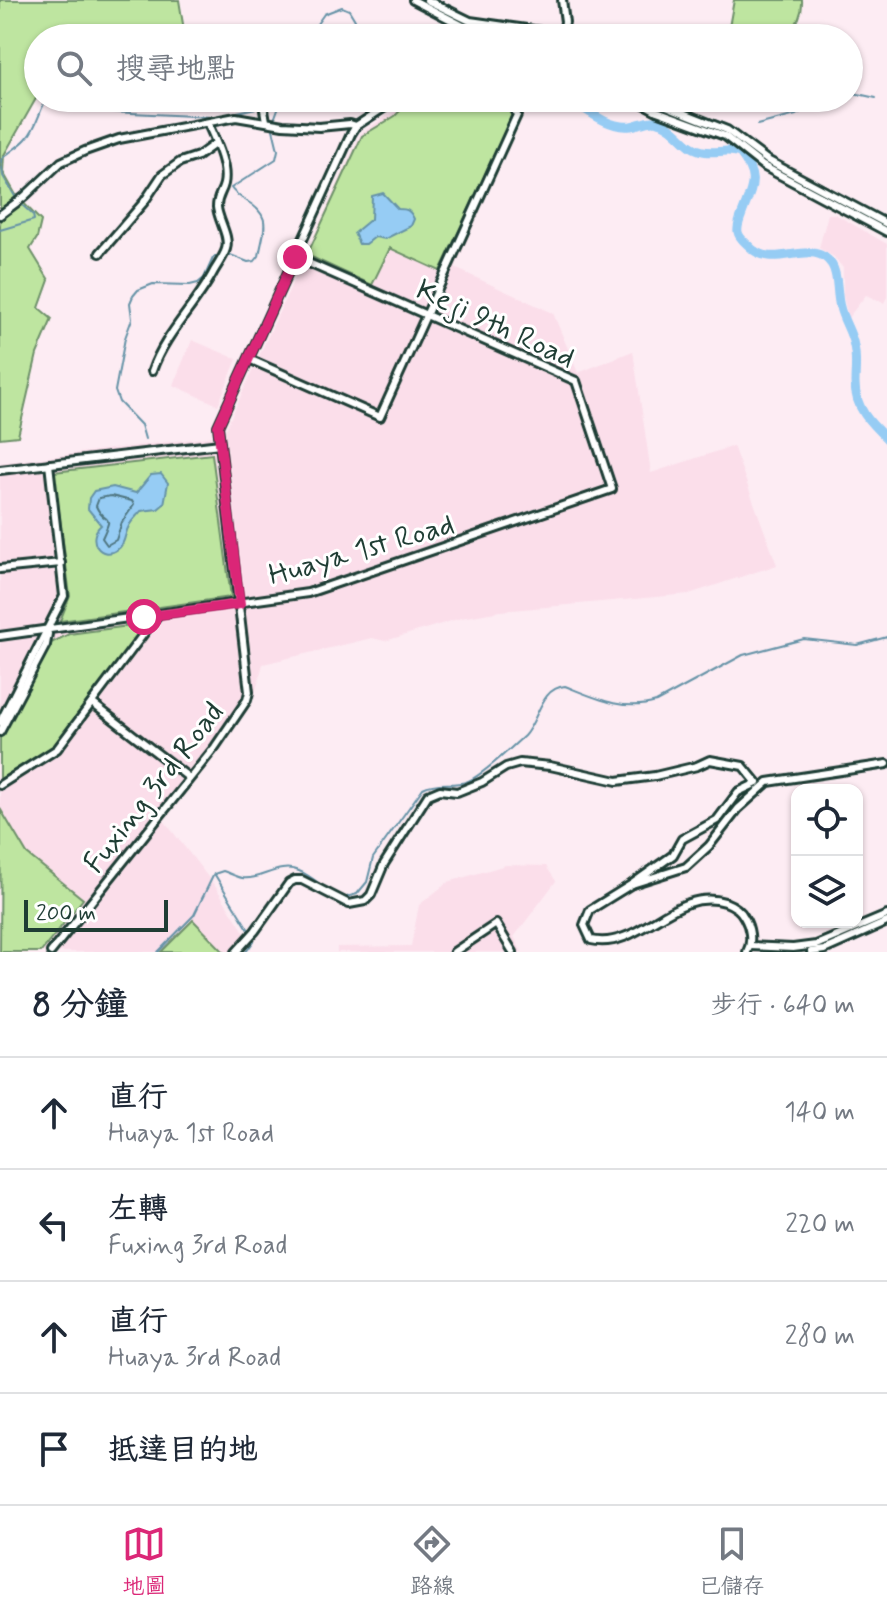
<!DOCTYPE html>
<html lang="zh-TW">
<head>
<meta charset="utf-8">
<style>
	body { margin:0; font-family:Mynerve,"LXGW WenKai TC",sans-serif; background:#f6f6f7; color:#1f2937 }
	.controls { position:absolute; right:24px; bottom:24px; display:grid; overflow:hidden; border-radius:16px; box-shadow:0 2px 6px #0004 }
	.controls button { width:72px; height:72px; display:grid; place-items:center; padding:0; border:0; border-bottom:2px solid #e0e1e3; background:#fff; color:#1f2937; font:40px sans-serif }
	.scale { position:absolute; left:24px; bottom:20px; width:144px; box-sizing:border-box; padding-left:8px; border:4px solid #1f3d34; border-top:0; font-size:22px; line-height:28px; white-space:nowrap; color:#1f3d34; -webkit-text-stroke:6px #fff; paint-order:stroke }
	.stop { position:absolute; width:24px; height:24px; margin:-18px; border:6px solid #db2777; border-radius:50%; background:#fff }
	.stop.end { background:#db2777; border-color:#fff; box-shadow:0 2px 8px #0008 }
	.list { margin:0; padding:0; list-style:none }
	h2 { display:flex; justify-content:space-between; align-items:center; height:104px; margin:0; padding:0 32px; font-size:34px }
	h2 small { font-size:26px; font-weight:400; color:#747a83 }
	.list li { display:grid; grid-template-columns:52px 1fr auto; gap:24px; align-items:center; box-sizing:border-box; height:112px; padding:0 32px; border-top:2px solid #e0e1e3 }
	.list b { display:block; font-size:30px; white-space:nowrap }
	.list p { margin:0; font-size:26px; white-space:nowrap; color:#747a83 }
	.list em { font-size:26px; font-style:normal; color:#747a83 }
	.icon { flex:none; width:44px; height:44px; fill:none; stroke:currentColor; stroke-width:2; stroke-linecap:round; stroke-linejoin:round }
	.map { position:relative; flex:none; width:887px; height:952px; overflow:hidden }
	.search { position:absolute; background:#fff; box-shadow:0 2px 6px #0004; left:24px; right:24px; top:24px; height:88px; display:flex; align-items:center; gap:20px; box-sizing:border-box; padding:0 28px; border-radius:44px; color:#747a83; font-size:30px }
	.sheet { height:552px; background:#fff }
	nav { display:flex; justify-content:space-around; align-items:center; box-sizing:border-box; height:112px; border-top:2px solid #e0e1e3; background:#fff; font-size:22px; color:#747a83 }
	nav a { display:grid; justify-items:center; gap:4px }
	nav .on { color:#db2777 }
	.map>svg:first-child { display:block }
</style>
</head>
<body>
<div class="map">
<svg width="887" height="952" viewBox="0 0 887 952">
	<rect width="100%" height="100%" fill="#fdecf3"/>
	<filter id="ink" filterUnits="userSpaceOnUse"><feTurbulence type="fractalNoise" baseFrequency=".0125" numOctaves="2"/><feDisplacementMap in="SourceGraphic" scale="16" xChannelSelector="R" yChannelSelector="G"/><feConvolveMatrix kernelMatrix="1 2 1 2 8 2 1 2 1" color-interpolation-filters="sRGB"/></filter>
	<g filter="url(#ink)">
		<g fill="#fbdeea">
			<path d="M408,98H510L522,115L455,268L553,313L578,373L633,351L651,473L733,446L777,565L689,594L501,611L461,618L385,641L372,638L263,664L254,698L162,818L215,886L250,941L238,952H0V463L223,435L361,133L402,106Z"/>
			<path d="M828,214H835L887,244V297L884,303L866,295L848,318L843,295V268L834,257L819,248Z"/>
			<path d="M192,340L237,359L218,405L173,385Z"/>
			<path d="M506,865L546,866L556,881L514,937L522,952H337V947L411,946L419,905L448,882Z"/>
		</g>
		<g fill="#bee5a0" stroke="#6e916a" stroke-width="2">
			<path d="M0,0H179L183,24V38H38V95L4,155L3,172L16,195L41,221L37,238L30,249L49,280L39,308L52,319L37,354L18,436L0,438Z"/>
			<path d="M734,0H802C803,14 797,23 789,34L757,25L745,36L732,35L729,27Z"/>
			<path d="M412,98H503L512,117L440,271L390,248L372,285L307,255L362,136L395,116Z"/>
			<path d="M212,454L231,597L60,621L70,596L54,472Z"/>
			<path d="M144,624V628L54,745L0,779V735L7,728L49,644L69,634Z"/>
			<path d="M1,810L27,854L83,899L41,952H0Z"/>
			<path d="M193,920L224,952H161Z"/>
		</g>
		<g fill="#96ccf4" stroke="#6693a7" stroke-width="2">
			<path d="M383,193L398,209C407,209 410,210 414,219L411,226L385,239L375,237L366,244H359L354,233L371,219L372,196Z"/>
			<path d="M161,474L168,483L164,504L158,509L141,511C137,516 131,521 129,526C124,534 126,543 118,549C101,562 85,539 101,525L88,509L89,498L94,491L113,487L136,493L151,475Z"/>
		</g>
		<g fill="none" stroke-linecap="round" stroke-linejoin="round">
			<path stroke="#4f7681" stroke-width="2" d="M111,496L132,501L134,505L122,522L116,540L107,545L102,538C115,510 105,527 96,506L99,498Z"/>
			<g stroke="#6693a7" stroke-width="2">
				<path d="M307,38L324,14L342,7L349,10L355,20L353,38"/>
				<path d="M849,92L876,98"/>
				<path d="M101,98L106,110L111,112L213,117L261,107"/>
				<path d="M267,105L280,100"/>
				<path d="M757,125L796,115L824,98"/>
				<path d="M16,198L3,176L1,160C8,152 19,147 26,139C37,128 39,111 47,98"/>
				<path d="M0,230L34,220L33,215L20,203"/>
				<path d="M228,254L248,262L255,261L259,256C264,228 273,216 245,200C239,196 235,194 231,188L276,159L278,150L272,125L282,98"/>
				<path d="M145,439L141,425L119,402L115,391L125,338L132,319L130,303L133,296L138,290L153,284L190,285L198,283L204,278L213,258L222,253"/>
				<path d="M215,875L252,935L254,941L246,952"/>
				<path d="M343,898L357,894L367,882L373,858L423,788C436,781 452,786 466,782C481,777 512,747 524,736C539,720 540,688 565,686C595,698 624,712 656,702L743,655L804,639L857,645L887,637"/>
				<path d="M158,952L194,915L214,874L223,871C229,873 236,877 242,878C261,881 278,862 299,871C309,875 318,883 327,889"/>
			</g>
			<path stroke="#96ccf4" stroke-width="9" d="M568,98C586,109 608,129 631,126C642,124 650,118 662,123C678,129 685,148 703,151C716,154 727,148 740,153C760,179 752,187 742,214C740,219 737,227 738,232C739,238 745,242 749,246C773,273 814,235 832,265C839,277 836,293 840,307C843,321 852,332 854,346C857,359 855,370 855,383C855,408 870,423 887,439"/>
			<g stroke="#1f3d34" stroke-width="12">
				<g id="minor">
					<path d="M413,0L465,27L548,38"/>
					<path d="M427,0L470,21L555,33L570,38"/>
					<path d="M562,0L565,22L562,36"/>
					<path d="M465,27L472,38"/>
					<path d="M451,38L465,27"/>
					<path d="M262,98L266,121"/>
					<path d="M633,98L657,111L725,136L763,166L887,232"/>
					<path d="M646,98L727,130L767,160L887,224"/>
					<path d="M0,215L24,197L61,162L85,151L119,139L236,117L283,125L319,127L350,124L356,126"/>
					<path d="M100,253L144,202L162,175L180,162L198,156L216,143"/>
					<path d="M249,359L380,417L517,115L509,98"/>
					<path d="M152,371C165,333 196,306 214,271C218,264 224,256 226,249C230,236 218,220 217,207C217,196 222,193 224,184C228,165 215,140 208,124"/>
					<path d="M0,470L220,444"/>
					<path d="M0,569L61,563"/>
					<path d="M0,636L308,593L612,489L576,381L295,257"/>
					<path d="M92,703L188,777"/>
					<path d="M0,722L64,596L49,464"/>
					<path d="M0,732L46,645L48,634"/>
					<path d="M0,785L57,749L157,616"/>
					<path d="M750,946L793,948L816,945L887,915"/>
					<path d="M51,952L215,747L247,700L249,692L218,426L351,134L356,126L399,98"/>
					<path d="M236,952L255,931L289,883L295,880H302L349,904L365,901L371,895L384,864L428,795L440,790L457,792L482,782L506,767L520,763L550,766L617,781L655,776L697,766L710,760L743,766L757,783L738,792L717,820L682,839L673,855L632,884"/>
					<path d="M454,952L496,924L513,952"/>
					<path d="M747,952C753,941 750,927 744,917C740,909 733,905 725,902C674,886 640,951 591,940L584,925L590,910L632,884L686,867L709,846L738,809L768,782L887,764"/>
					<path d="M811,952L824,950L887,922"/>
				</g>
			</g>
			<use href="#minor" stroke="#fff" stroke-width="6"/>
		</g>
	</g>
	<g fill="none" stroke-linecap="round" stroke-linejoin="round" filter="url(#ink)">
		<path stroke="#db2777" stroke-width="10" d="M144,617L240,604L218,426L295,257"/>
	</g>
	<g text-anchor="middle" stroke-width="6" stroke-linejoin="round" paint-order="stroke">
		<g font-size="30" fill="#1f3d34" stroke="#fff">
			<text transform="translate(496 323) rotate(25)" y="10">Keji 9th Road</text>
			<text transform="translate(361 549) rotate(-16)" y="10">Huaya 1st Road</text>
			<text transform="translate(153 787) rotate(-52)" y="10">Fuxing 3rd Road</text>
		</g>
	</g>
</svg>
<div class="controls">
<button><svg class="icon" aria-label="locate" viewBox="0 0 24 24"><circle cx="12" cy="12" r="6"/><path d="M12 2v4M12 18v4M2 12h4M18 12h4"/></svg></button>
<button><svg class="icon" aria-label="layers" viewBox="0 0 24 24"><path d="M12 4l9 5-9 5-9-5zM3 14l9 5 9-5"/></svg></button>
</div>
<div class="scale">200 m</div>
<div class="stop" style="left:144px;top:617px"></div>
<div class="stop end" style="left:295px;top:257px"></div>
<div class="search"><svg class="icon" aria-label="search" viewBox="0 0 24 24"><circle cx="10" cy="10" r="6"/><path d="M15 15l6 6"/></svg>搜尋地點</div>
</div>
<section class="sheet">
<h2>8 分鐘<small>步行 · 640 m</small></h2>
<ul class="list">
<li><svg class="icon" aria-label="ahead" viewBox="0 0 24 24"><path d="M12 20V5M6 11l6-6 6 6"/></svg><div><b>直行</b><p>Huaya 1st Road</p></div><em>140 m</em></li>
<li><svg class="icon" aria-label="left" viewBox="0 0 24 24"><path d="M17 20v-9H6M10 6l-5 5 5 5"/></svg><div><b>左轉</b><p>Fuxing 3rd Road</p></div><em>220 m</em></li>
<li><svg class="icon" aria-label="ahead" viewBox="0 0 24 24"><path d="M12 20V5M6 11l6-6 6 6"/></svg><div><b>直行</b><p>Huaya 3rd Road</p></div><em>280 m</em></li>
<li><svg class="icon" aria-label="arrive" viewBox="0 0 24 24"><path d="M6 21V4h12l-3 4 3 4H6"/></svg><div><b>抵達目的地</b></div></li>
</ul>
</section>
<nav>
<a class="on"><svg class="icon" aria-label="map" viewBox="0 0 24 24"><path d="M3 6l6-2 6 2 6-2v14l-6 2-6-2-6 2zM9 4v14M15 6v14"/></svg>地圖</a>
<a><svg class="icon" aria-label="directions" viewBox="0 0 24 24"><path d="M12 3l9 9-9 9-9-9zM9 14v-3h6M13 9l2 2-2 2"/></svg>路線</a>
<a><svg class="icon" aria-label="saved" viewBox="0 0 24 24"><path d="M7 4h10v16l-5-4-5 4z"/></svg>已儲存</a>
</nav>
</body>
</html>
